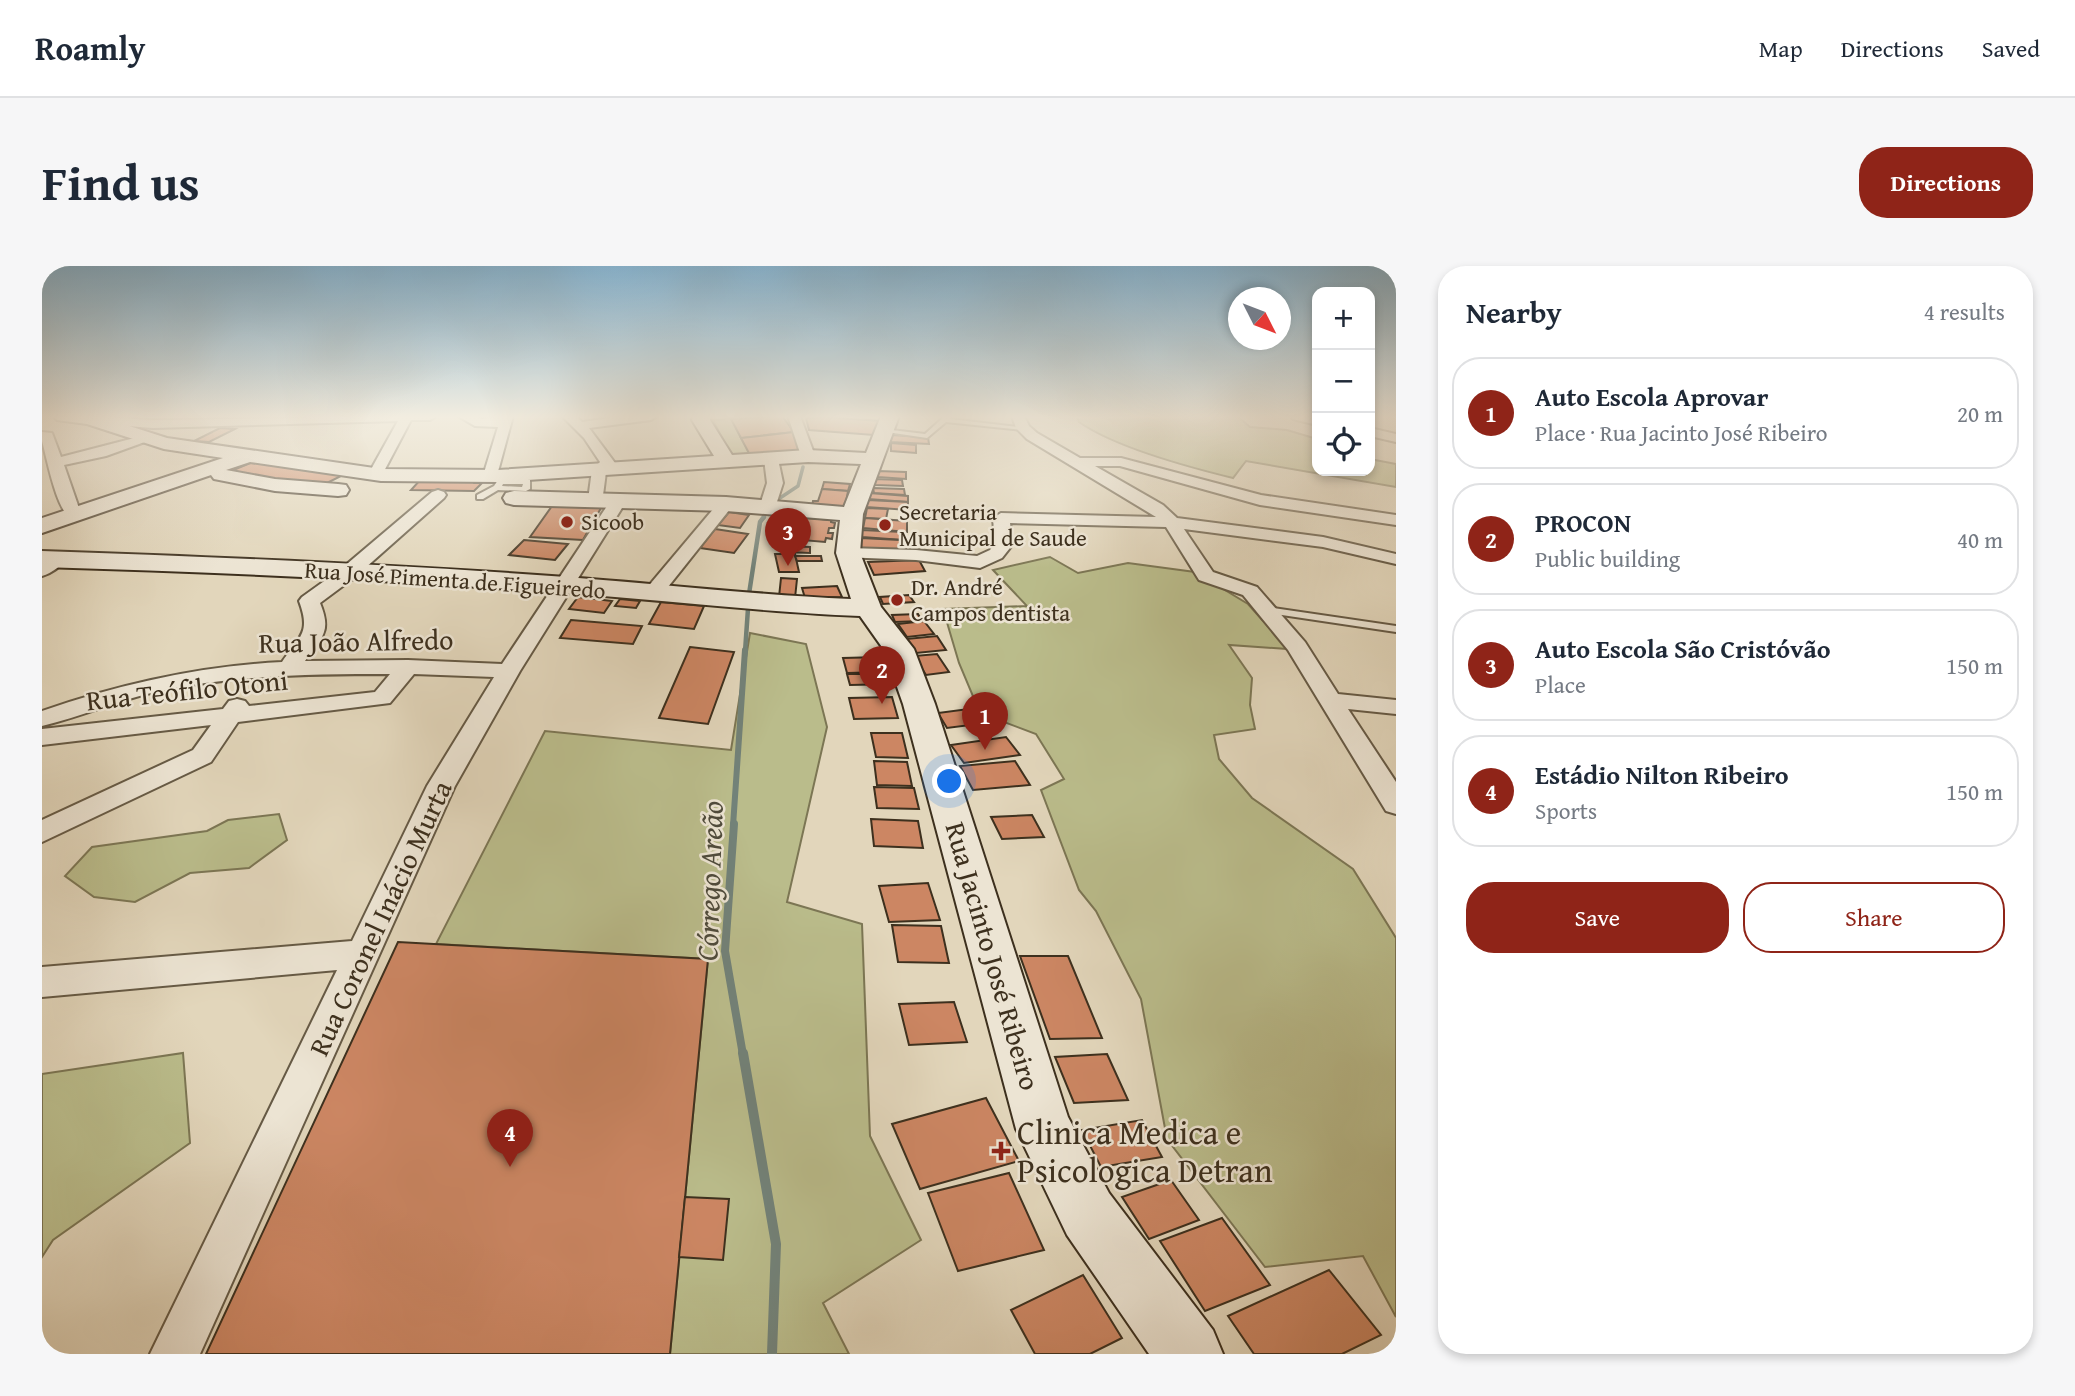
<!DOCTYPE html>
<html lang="en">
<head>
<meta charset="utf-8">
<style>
	body { margin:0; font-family:"Gentium Book Plus",serif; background:#f6f6f7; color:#1f2937 }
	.controls { position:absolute; right:21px; top:21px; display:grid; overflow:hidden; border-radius:14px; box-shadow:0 4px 10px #0003 }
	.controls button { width:63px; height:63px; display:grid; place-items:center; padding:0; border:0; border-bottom:2px solid #e0e1e3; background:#fff; color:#1f2937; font:35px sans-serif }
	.compass { position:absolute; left:1186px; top:21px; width:63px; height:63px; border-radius:50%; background:#fff; box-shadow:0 4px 10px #0003; rotate:132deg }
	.you { position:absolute; left:908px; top:516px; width:24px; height:24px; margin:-18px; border:5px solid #fff; border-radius:50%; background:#1a73e8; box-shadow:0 0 0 10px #1a73e833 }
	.badge { display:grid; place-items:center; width:46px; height:46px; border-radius:50%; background:#8f2418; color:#fff; font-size:23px; font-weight:700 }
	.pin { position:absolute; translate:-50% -58px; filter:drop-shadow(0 2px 4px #0008) }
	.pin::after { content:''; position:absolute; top:37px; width:24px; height:21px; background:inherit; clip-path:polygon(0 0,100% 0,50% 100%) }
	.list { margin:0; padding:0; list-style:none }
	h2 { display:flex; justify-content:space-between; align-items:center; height:91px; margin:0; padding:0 28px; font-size:30px }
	h2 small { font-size:23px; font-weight:400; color:#747a83 }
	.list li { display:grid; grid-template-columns:46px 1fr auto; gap:21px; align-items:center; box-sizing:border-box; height:112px; margin:0 14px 14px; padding:0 14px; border:2px solid #e0e1e3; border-radius:28px }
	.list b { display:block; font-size:26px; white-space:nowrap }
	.list p { margin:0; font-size:23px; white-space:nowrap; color:#747a83 }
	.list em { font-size:23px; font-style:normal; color:#747a83 }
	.actions { display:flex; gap:14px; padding:21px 28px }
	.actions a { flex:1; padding:16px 0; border:2px solid #8f2418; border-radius:28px; text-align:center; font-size:24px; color:#8f2418 }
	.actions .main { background:#8f2418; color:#fff }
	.icon { flex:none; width:38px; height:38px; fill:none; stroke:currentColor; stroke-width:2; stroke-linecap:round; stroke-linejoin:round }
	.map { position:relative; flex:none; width:1354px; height:1088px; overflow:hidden; border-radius:28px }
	header { display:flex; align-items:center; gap:42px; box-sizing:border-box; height:98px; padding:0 35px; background:#fff; border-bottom:2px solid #e0e1e3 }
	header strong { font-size:33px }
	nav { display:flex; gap:38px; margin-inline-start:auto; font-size:24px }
	.intro { display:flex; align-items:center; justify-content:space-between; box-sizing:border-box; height:168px; padding:0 42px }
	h1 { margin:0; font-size:49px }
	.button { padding:18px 32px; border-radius:28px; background:#8f2418; color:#fff; font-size:24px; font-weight:700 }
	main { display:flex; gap:42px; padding:0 42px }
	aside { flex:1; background:#fff; border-radius:28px; box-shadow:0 4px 10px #0003 }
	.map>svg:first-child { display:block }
</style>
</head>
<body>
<header>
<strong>Roamly</strong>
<nav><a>Map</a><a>Directions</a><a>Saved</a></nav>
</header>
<div class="intro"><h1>Find us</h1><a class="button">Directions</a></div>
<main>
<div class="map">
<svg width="1354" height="1088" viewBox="0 0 1354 1088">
	<rect width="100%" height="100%" fill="#e2d6bb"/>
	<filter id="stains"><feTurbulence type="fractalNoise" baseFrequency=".00286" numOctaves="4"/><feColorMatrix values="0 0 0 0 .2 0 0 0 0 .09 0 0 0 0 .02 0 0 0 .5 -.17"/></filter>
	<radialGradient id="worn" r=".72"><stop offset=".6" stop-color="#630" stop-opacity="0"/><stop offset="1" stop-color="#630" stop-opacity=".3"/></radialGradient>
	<g fill="#babc8b" stroke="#7c7654" stroke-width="2">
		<path d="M1035,150L1196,151L1208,161L1245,164L1275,173V205H1328V193L1354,198V221L1204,195L1191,212C1146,201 1074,182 1037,156Z"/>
		<path d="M689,153L709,191L690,192L671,154Z"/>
		<path d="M1008,291L1036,307L1086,297L1153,306L1206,338L1246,383L1187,379L1210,412L1208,439L1213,463L1172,469L1177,493L1210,532L1311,603L1354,672V1051L1321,990L1223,1001L1125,873L1099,733L1054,645L1037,624L999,524L1022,513L994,468L938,447L917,397L901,343L985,340L951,304Z"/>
		<path d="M708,367L764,378L785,461L745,636L820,658L828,870L879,974L781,1037L807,1088H628L666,693L394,678L503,465L689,484Z"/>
		<path d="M237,548L245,574L207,602L148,607L93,636L52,631L23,610L50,581L165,565L186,554Z"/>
		<path d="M141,787L148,877L11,974L0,991V808Z"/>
	</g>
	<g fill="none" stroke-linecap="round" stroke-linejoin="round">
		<path stroke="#728279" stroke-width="3.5" d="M720,253L732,236L756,220L761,201"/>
		<path stroke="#728279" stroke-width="4.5" d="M703,386L707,328L718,256L722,251"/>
		<path stroke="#728279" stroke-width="6" d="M691,560L703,384"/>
		<path stroke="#728279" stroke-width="8" d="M692,558L683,685L701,789"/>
		<path stroke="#728279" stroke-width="10" d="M701,787L734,978L730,1088"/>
	</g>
	<g fill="#cc8663" stroke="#3d301e" stroke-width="2">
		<path d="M740,150L752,166L699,172L689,153Z"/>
		<path d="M784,151L838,155L832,169L767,164L764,152Z"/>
		<path d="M178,162L193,163L167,176L152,175Z"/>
		<path d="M752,166L757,186L709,191L699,172Z"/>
		<path d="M849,169L886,171L887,178L848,176Z"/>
		<path d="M849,177L874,179V187L849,185Z"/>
		<path d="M218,193L305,207L283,218L268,219L189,205Z"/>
		<path d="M836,205L864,206V213L836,211Z"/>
		<path d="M379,213L436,214L433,217H440L432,225L369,224Z"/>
		<path d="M832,213L860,214L861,220L833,219Z"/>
		<path d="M782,216L808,218L806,225L780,223Z"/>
		<path d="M831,222L862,223L863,229L832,227Z"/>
		<path d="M780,223L806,225L803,243L770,241L771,235H776Z"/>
		<path d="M827,227L866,230V236L826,233Z"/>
		<path d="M825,234L866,236V244L824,241Z"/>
		<path d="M510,240L559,242L541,274L488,271Z"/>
		<path d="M825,242L846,243L844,253L823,252Z"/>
		<path d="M687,246L707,249L698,262L676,259Z"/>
		<path d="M756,251L789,254V256L793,257L792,262H787L786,267H791L790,273L784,272L783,276L748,273L750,269H745L747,263H752L751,253Z"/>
		<path d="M823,252L865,255V266L821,262Z"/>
		<path d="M673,263L706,268L692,287L658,282Z"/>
		<path d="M820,264L861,266V274L820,271Z"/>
		<path d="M819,272L858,274L859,284L819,282Z"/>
		<path d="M482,274L526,278L513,294L467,289Z"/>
		<path d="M745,280L768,281V287L744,286Z"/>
		<path d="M733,288H753L757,306H737Z"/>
		<path d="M753,290H779L780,295H755Z"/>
		<path d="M877,294L883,305L832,309L826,296Z"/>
		<path d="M739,312L755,313L753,332L737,331Z"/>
		<path d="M795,320L800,331L763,332L760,322Z"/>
		<path d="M867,329L872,336L841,338L838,331Z"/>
		<path d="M536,331L570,335L562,347L527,343Z"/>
		<path d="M578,333L598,335L594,342L573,340Z"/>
		<path d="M619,336L662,340L652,363L607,358Z"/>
		<path d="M876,348L880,355L853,356L850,349Z"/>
		<path d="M529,354L600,360L591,378L518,372Z"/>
		<path d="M882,355L892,368L865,371L856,358Z"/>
		<path d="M895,370L904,384L874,387L864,373Z"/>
		<path d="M648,381L692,386L666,458L617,452Z"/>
		<path d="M895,388L907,406L884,409L872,390Z"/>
		<path d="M839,391L844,406L805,407L801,392Z"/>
		<path d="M805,408H848L851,418L808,419Z"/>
		<path d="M850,431L856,452L812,453L807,432Z"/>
		<path d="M934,442L944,457L905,462L896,447Z"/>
		<path d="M829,467H860L866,492L834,491Z"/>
		<path d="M964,471L978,489L922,497L909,479Z"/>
		<path d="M832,495L865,496L870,520L835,519Z"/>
		<path d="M973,495L988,519L931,524L918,500Z"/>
		<path d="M832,521L872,522L877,543L835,542Z"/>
		<path d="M990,549L1002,571L960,573L949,551Z"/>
		<path d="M829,553L876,555L881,582L832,580Z"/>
		<path d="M886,617L898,654L847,656L837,620Z"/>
		<path d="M850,659L899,660L907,697L856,696Z"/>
		<path d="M356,676L666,693L628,1088H164Z"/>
		<path d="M978,690H1026L1060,772L1008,773Z"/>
		<path d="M912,736L925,776L867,779L857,738Z"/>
		<path d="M1065,788L1086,834L1032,837L1013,791Z"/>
		<path d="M944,832L977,895L878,923L850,858Z"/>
		<path d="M1100,854L1120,891L1059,901L1040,864Z"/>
		<path d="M967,907L1002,984L916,1005L886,927Z"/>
		<path d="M1129,914L1157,954L1107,973L1080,931Z"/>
		<path d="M643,931L687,933L681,994L637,991Z"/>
		<path d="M1180,952L1228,1019L1163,1045L1118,975Z"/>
		<path d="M1287,1004L1339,1069L1300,1088H1212L1186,1050Z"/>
		<path d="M1041,1009L1080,1072L1048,1088H993L969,1044Z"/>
	</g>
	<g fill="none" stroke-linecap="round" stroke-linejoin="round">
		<g stroke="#665a45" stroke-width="4">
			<g id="lane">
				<path d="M903,150H910L908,153L984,162L981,164L904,156L885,172L838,165L841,163L883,168Z"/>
				<path d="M456,214H488V223L484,225L456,224L441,233H435V229L452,220ZM461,218H481L480,221L460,220Z"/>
				<path d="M1224,341L1354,360V366L1220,346V342Z"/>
			</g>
		</g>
		<g stroke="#665a45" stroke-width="4">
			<g id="street">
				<path d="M43,150L111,154L394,150L388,154H369L341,207L334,211L327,207L356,155L111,162L47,157L41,153Z"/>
				<path d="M416,150H433L440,153L471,150L454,213H444L441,210L456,161L433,160Z"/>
				<path d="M520,150H534L540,156L580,150H615L609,154L547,162L573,197L564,206L560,237L554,239L546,234L550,204L558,196L542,172Z"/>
				<path d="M746,150H758L773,190L771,193H761L759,190Z"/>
				<path d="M970,150H982L987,160L995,167L1038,192H1079L1219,229L1354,249V259L1218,239L1078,200H1053L1121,239L1135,252L1281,271L1354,288V298L1281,281L1142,263L1171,306L1215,321L1263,376L1296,428L1354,434V448L1306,443L1354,516V548L1344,545L1246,384L1201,329L1157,314L1124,261L968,257L971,278L960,292L938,302L874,294L800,291L797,287L800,283L806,282L874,284L935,290L948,284L953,277L951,252L959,247L1114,251L985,173L974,162Z"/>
				<path d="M1249,150L1275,151V159L1251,153Z"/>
				<path d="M1328,162L1354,168V176L1328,170Z"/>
				<path d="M0,166L10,167L19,191L104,169L111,173L64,190L22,199L39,248L31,253C15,249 5,192 0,175Z"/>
				<path d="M729,189L736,193L741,217L733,242L725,247L717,242L725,217L722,193Z"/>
				<path d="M396,224L402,226L404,229L402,232L313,311L278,337C290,366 280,371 263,395L366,394L460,398L571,231L577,229L585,234L478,405L413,520L158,1088H108L295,704L0,731V701L310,675L385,520L452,411L372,408L348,437L196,456L169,496L0,576V554L151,484L169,459L0,479V463L181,443L187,435L195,433L203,435L207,440L333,426L348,408C270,408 190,409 113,426C74,435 38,451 0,460V445C78,418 158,400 240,396C258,370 269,367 257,335L260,331L299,303L390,226Z"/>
				<path d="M684,233L692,238L618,331H604L601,327L604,323L678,235Z"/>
				<path d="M17,286L23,287L26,291C20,299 10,307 0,310V295Z"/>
			</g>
		</g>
		<g stroke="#3d301e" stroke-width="4">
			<path id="secondary" d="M12,150H56L125,172L339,203L456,204L672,190L650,154L651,150H669L668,154L690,189L766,184L824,187L839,150H857L821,248L818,287L839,341L872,383L893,438L1026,851L1067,927L1171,1064L1181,1088H1107L1025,969L974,863L861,438L842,384L818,350C718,346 622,334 523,327C349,314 174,306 0,301V285C175,291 350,298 524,311C619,318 714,329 809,333L794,287L798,254L684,245L472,239L464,237L461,232L464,227L472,225L684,231L802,241L819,198L766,196L456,216L339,215L208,196L184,204L233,213L296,218L304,219L307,224L304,229L296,230L233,225L172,213L169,209L0,267V252L181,192L122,183L45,158L15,154Z"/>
		</g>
		<use href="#lane" fill="#ece4d3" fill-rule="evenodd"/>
		<use href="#street" fill="#ece4d3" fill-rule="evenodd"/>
		<use href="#secondary" fill="#ece4d3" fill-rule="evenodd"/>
	</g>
	<linearGradient id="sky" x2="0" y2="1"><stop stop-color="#87b6d4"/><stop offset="0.5" stop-color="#f2ede0"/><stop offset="1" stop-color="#f2ede0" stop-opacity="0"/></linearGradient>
	<rect width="1354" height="302" fill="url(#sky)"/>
	<g fill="#8f2418" stroke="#ece4d3" stroke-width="2.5">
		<circle cx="525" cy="256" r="7"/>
		<circle cx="843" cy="259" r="7"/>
		<circle cx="855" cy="334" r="7"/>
		<path d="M955.5 874.5h7v7h7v7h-7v7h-7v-7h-7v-7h7z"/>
	</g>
	<g text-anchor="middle" stroke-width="5" stroke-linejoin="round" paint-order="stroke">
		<g font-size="23" fill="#3d301e" stroke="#ece4d3" text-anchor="start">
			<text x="857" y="254">Secretaria<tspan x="857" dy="26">Municipal de Saude</tspan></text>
			<text x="539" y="264">Sicoob</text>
			<text x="869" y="329">Dr. André<tspan x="869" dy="26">Campos dentista</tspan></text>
		</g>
		<g font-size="23" fill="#3d301e" stroke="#ece4d3">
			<text transform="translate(413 314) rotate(4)" y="8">Rua José Pimenta de Figueiredo</text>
		</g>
		<g font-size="28" fill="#3d301e" stroke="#ece4d3">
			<text transform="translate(314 375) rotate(-1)" y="10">Rua João Alfredo</text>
			<text transform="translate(145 424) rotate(-6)" y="10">Rua Teófilo Otoni</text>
			<text transform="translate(338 652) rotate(-65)" y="10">Rua Coronel Inácio Murta</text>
			<text transform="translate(951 690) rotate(74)" y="10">Rua Jacinto José Ribeiro</text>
		</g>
		<g font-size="30" font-style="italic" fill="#4f4b3c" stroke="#ece4d3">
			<text transform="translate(668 615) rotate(-88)" y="10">Córrego Areão</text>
		</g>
		<g font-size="33" fill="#3d301e" stroke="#ece4d3" text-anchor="start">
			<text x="975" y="878">Clinica Medica e<tspan x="975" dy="38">Psicologica Detran</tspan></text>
		</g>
	</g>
	<rect width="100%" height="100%" filter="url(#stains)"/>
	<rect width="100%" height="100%" fill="url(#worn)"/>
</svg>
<div class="controls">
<button>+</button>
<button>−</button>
<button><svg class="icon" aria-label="locate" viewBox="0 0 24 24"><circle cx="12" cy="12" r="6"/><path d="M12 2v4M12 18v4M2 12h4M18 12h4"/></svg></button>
</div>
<svg class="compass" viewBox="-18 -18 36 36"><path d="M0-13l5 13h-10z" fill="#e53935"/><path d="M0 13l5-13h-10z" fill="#747a83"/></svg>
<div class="you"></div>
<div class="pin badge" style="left:943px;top:484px">1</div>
<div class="pin badge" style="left:840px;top:438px">2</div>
<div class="pin badge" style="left:746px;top:300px">3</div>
<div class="pin badge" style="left:468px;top:901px">4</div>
</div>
<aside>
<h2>Nearby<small>4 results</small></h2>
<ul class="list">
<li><span class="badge">1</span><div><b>Auto Escola Aprovar</b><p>Place · Rua Jacinto José Ribeiro</p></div><em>20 m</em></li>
<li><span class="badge">2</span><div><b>PROCON</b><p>Public building</p></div><em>40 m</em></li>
<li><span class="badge">3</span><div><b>Auto Escola São Cristóvão</b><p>Place</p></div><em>150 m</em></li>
<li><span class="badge">4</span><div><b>Estádio Nilton Ribeiro</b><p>Sports</p></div><em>150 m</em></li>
</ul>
<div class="actions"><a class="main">Save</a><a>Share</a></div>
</aside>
</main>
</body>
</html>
